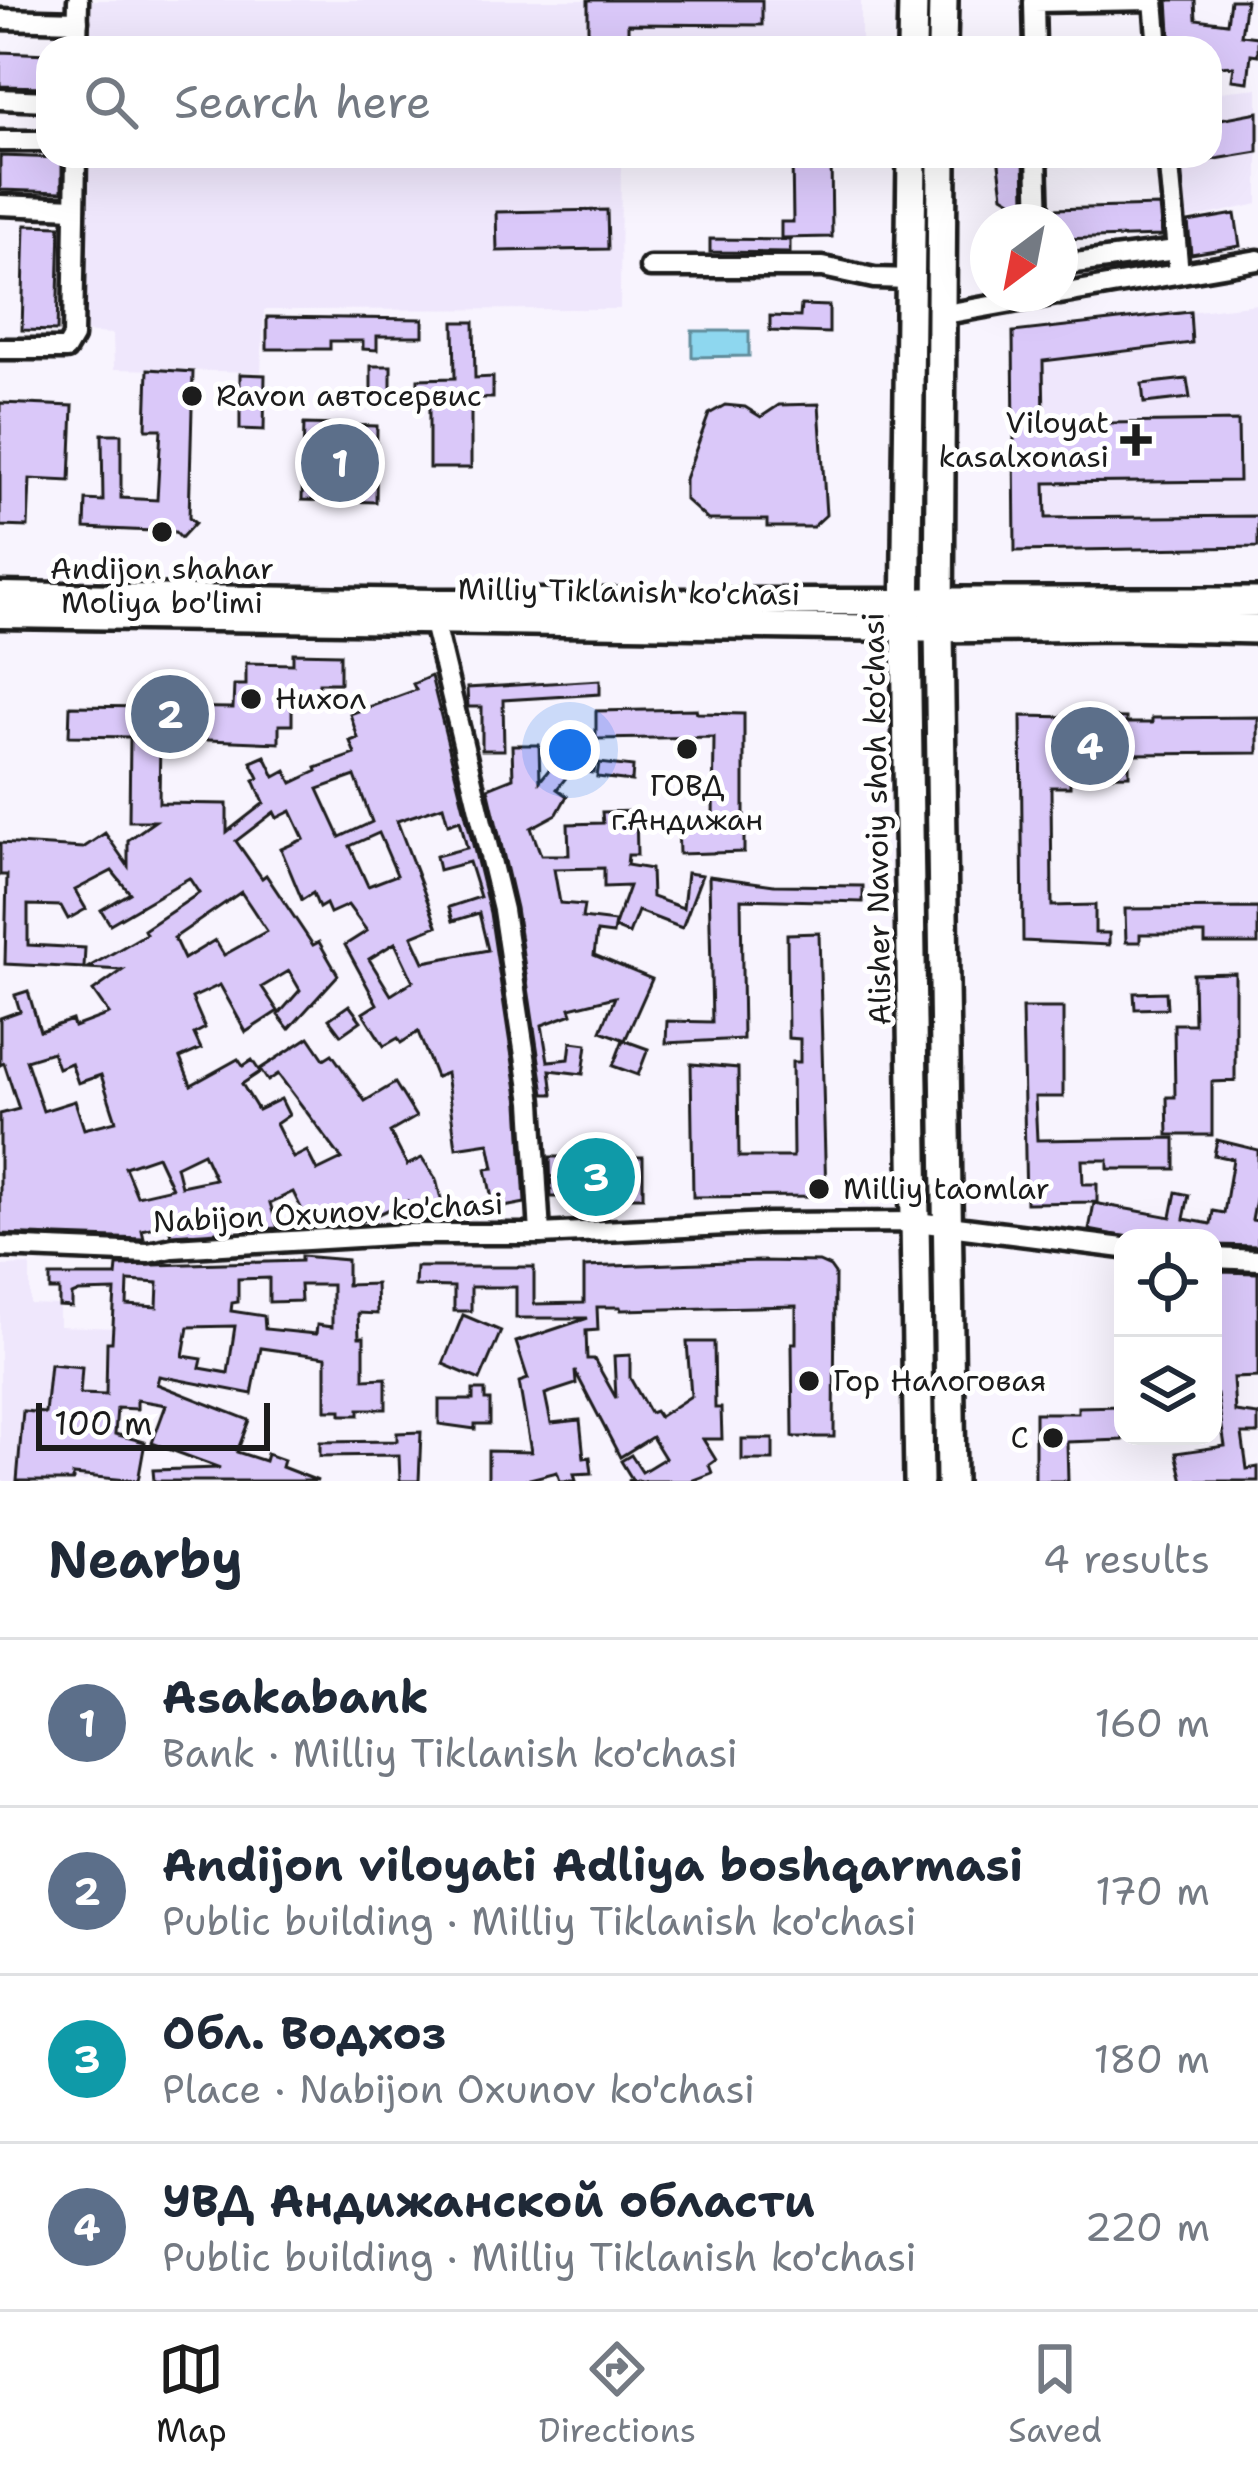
<!DOCTYPE html>
<html lang="en">
<head>
<meta charset="utf-8">
<style>
	body { margin:0; font-family:"Shantell Sans",sans-serif; background:#f2f2f3; color:#1f2937 }
	.controls { position:absolute; right:36px; bottom:36px; display:grid; overflow:hidden; border-radius:24px; box-shadow:0 12px 48px #0002 }
	.controls button { width:108px; height:108px; display:grid; place-items:center; padding:0; border:0; border-bottom:3px solid #e0e1e3; background:#fff; color:#1f2937; font:60px sans-serif }
	.compass { position:absolute; left:970px; top:204px; width:108px; height:108px; border-radius:50%; background:#fff; box-shadow:0 12px 48px #0002; rotate:212deg }
	.scale { position:absolute; left:36px; bottom:30px; width:234px; box-sizing:border-box; padding-left:12px; border:6px solid #1c1c1c; border-top:0; font-size:33px; line-height:42px; white-space:nowrap; color:#1c1c1c; -webkit-text-stroke:9px #fff; paint-order:stroke }
	.you { position:absolute; left:570px; top:750px; width:42px; height:42px; margin:-30px; border:9px solid #fff; border-radius:50%; background:#1a73e8; box-shadow:0 0 0 18px #1a73e833 }
	.badge { display:grid; place-items:center; width:78px; height:78px; border-radius:50%; background:#1c1c1c; color:#fff; font-size:39px; font-weight:700 }
	.pin { position:absolute; translate:-50% -50%; border:6px solid #fff; box-shadow:0 3px 12px #0006 }
	.list { margin:0; padding:0; list-style:none }
	h2 { display:flex; justify-content:space-between; align-items:center; height:156px; margin:0; padding:0 48px; font-size:51px }
	h2 small { font-size:39px; font-weight:400; color:#747a83 }
	.list li { display:grid; grid-template-columns:78px 1fr auto; gap:36px; align-items:center; box-sizing:border-box; height:168px; padding:0 48px; border-top:3px solid #e0e1e3 }
	.list b { display:block; font-size:45px; white-space:nowrap }
	.list p { margin:0; font-size:39px; white-space:nowrap; color:#747a83 }
	.list em { font-size:39px; font-style:normal; color:#747a83 }
	.icon { flex:none; width:66px; height:66px; fill:none; stroke:currentColor; stroke-width:2; stroke-linecap:round; stroke-linejoin:round }
	.map { position:relative; flex:none; width:1258px; height:1481px; overflow:hidden }
	.search { position:absolute; background:#fff; box-shadow:0 12px 48px #0002; left:36px; right:36px; top:36px; height:132px; display:flex; align-items:center; gap:30px; box-sizing:border-box; padding:0 42px; border-radius:36px; color:#747a83; font-size:45px }
	.sheet { height:828px; background:#fff }
	nav { display:flex; justify-content:space-around; align-items:center; box-sizing:border-box; height:168px; border-top:3px solid #e0e1e3; background:#fff; font-size:33px; color:#747a83 }
	nav a { display:grid; justify-items:center; gap:6px }
	nav .on { color:#1c1c1c }
	.map>svg:first-child { display:block }
</style>
</head>
<body>
<div class="map">
<svg width="1258" height="1481" viewBox="0 0 1258 1481">
	<rect width="100%" height="100%" fill="#f8f4fe"/>
	<filter id="ink" filterUnits="userSpaceOnUse"><feTurbulence type="fractalNoise" baseFrequency=".00833" numOctaves="2"/><feDisplacementMap in="SourceGraphic" scale="24" xChannelSelector="R" yChannelSelector="G"/><feConvolveMatrix kernelMatrix="1 2 1 2 8 2 1 2 1" color-interpolation-filters="sRGB"/></filter>
	<g filter="url(#ink)">
		<g fill="#efe7fc">
			<path d="M87,0H861V48H86Z"/>
			<path d="M1258,88V204L1185,220L1176,156H1210V93Z"/>
			<path d="M83,156H621L620,309L264,310L261,372L114,369L113,334L79,332Z"/>
			<path d="M1258,304V547L1015,551L1013,332Z"/>
			<path d="M30,1265V1304L59,1305V1326L119,1328L117,1342L105,1341L104,1392L95,1393L87,1481H0V1266Z"/>
		</g>
		<path fill="#8ed7ef" stroke="#608c9b" stroke-width="3" d="M692,331H749V356L692,357Z"/>
		<g fill="#dac8f9" stroke="#1c1c1c" stroke-width="3" fill-rule="evenodd">
			<path d="M588,0H762V25L628,24V45H588Z"/>
			<path d="M1168,0H1195L1196,19L1227,23L1230,0H1246L1241,35L1258,37V55L1251,54L1248,82L1232,80L1234,67L1216,65L1217,58L1210,57V48H1171Z"/>
			<path d="M0,52L48,54V87L0,86Z"/>
			<path d="M1258,112V152L1210,160V121Z"/>
			<path d="M0,156L62,158V192L0,190Z"/>
			<path d="M792,156H831L832,237L781,238V222H793Z"/>
			<path d="M998,156H1024L1025,201H1013L1003,195Z"/>
			<path d="M1159,206L1162,236L1060,239V222H1052V209Z"/>
			<path d="M607,210L608,249L497,251L496,212Z"/>
			<path d="M1235,214L1240,246L1191,254L1188,222Z"/>
			<path d="M25,225L60,226L57,331L22,330Z"/>
			<path d="M710,239L790,240V253L710,252Z"/>
			<path d="M801,305L829,306V333L770,331V316L800,317Z"/>
			<path d="M1190,312L1192,343L1043,361L1044,424L1238,421L1239,481L1045,483L1046,518L1258,516V547L1015,551L1013,332Z"/>
			<path d="M267,317L423,319V336H377V350L363,349V341H330V349H267Z"/>
			<path d="M454,322H474L475,378L493,377V398H471V468H429V399H418V379L455,378Z"/>
			<rect x="371" y="366" width="20" height="30"/>
			<path d="M148,369L193,372L189,518L195,523L181,538L175,532L85,528L86,500L103,501L102,434H121V498L157,500L161,429H146Z"/>
			<path d="M240,374L265,375L264,430L240,429Z"/>
			<path d="M1187,379L1190,398L1144,403L1142,384Z"/>
			<path d="M0,403L73,406L70,481L30,479L28,527L0,526Z"/>
			<path d="M819,404L826,515L813,527H767V520H708L685,499V479L709,414L725,405L745,407L761,417L779,405Z"/>
			<path d="M304,424L377,426L376,502L302,500Z"/>
			<path d="M293,653L340,654V683H319L318,696H292V725H279V743L160,738L159,803L227,804V832L264,803L254,780L259,778L251,762L265,756L275,777L286,771L292,783L317,771L316,768L355,754L350,741L358,738L350,714L416,690L413,684L431,676L490,913L519,1103L525,1203L494,1209L486,1169L494,1168L489,1143L456,1148L446,1073L436,1077L418,1032L401,1043L398,1038L384,1046L363,1013L377,1004L345,945L367,931L348,905L330,913L326,904L319,908L313,893L302,900L281,849L304,839L291,811L277,818L274,812L236,841L262,878L266,875L313,945L319,942L338,975L289,1029L278,1015L300,990L289,971L262,987L278,1011L246,1032L220,985L192,998L205,1028L194,1034L201,1049L180,1058L191,1085L238,1059L243,1066L252,1060L260,1072L242,1084L258,1110L281,1099L289,1115L276,1124L293,1158L307,1151L317,1171L342,1159L278,1074L268,1081L260,1069L309,1037L324,1059L332,1054L365,1101L395,1083L416,1117L390,1132L407,1165L422,1158L436,1179L446,1219L410,1220L407,1201L359,1223L310,1226L293,1192L270,1203L278,1228L263,1229L260,1219L232,1225L233,1231L171,1235L168,1224L142,1230L144,1239L0,1234V1114L19,1109L4,1063L0,1065V1018L20,1011L15,995L28,991L40,1031L72,1020L74,1027L109,1014L93,991L123,970L87,968L146,934L144,930L199,893L189,878L110,924L101,910L130,893L112,871L75,890L86,909L68,919L61,906L28,905V945L85,948L84,968L5,964L7,875H0V843L83,848L105,833L128,866V840L155,821H129L130,737L69,736L70,706L233,708L234,685H246V663L293,664ZM355,776L372,822L340,837L318,789ZM443,806L448,824L460,820L467,848L436,856L439,870L469,862L480,897L449,907L453,921L479,913L488,950L424,962L412,936L437,926L397,821ZM379,833L397,875L368,886L350,846ZM241,892L267,931L224,955L215,940L184,959L174,938ZM395,943L413,981L391,995L369,959ZM52,1052L58,1068L71,1063L78,1083L101,1075L116,1121L84,1129L75,1101L43,1111L26,1060ZM203,1153L215,1179L181,1186L176,1166ZM157,1156L172,1188L137,1196L125,1167Z"/>
			<path d="M600,680V694L503,700L504,750H482V707H468L467,688Z"/>
			<path d="M696,709L697,713L744,714V852L679,854L678,823L713,822L714,737L596,739V711Z"/>
			<path d="M1021,716L1126,718V723H1152V718L1258,717V753L1129,754V775L1070,776V787H1051L1052,906L1095,905V933H1109V945L1023,941Z"/>
			<path d="M512,745H539L540,781L567,747L574,753L596,756L594,773L572,770L557,789L567,796L557,814L531,828L541,855H569L568,824L603,823L602,812L636,811L637,855H628L627,865L651,869L652,897L683,908L687,873L702,875L682,928L638,911L629,934L614,928L629,886L604,887V868L554,869L560,903L584,905L582,918L615,922L613,934L597,932L594,955L652,979L625,1040L601,1031L615,997L570,1008L572,1014L542,1025L548,1061L569,1059L571,1042L587,1044L583,1074L550,1070L553,1094H544L516,908L488,788L513,778Z"/>
			<path d="M599,763L633,767L632,781L597,777Z"/>
			<path d="M709,876L774,885L863,886V902L741,899L743,1039L666,1043L667,1021L712,1022Z"/>
			<path d="M1258,908V944H1205V934H1140V942H1126L1125,909Z"/>
			<path d="M819,933L826,1196L693,1197L691,1064L738,1068L739,1157H793L792,1062H800V1039L788,1038L787,934Z"/>
			<path d="M1235,973V1081L1212,1082V1135H1168L1167,1097H1175L1174,1024H1194L1193,974Z"/>
			<path d="M1166,992L1167,1008L1135,1009L1134,993Z"/>
			<path d="M349,1005L361,1021L341,1035L329,1019Z"/>
			<path d="M1022,1008H1063V1097H1035L1037,1140L1175,1138V1169H1108V1160H1082L1083,1184H1097V1202L1026,1203Z"/>
			<path d="M623,1040L648,1049L638,1075L613,1066Z"/>
			<path d="M1217,1140L1258,1150V1189L1252,1220L1258,1221V1246L1213,1245V1238H1132L1089,1230L1094,1203L1171,1217L1176,1192L1189,1195L1184,1219L1211,1224L1213,1211L1224,1213L1233,1159L1214,1155Z"/>
			<path d="M550,1157H643V1197H551Z"/>
			<path d="M301,1256L347,1260V1285L376,1284L377,1314L358,1313L359,1337H364V1379L386,1378V1409H359V1415H341V1410H326V1357L261,1348L252,1394L159,1376L157,1384L249,1420L237,1452L265,1461L267,1454L284,1460L282,1467L318,1481H154L153,1470L220,1468L152,1443L166,1405L137,1400V1409L117,1408L115,1434L145,1442L138,1481L73,1475V1481H17L23,1411L45,1413L50,1364L82,1367L80,1394L106,1395L107,1342H112L115,1291L79,1292L72,1295V1307L59,1306V1290H50V1276H116L117,1266L301,1261ZM269,1278V1302L301,1301L300,1285H332V1327L317,1325L316,1334L265,1329L264,1316L231,1311L232,1303L238,1302V1279ZM128,1281L158,1283L157,1307L127,1305ZM235,1326L228,1373L200,1368L202,1359L183,1356L188,1327Z"/>
			<path d="M760,1261L819,1262L830,1267L835,1274L834,1437H793L792,1343H796V1306L621,1310L620,1307H597L598,1330L586,1331L587,1359H594L616,1398L614,1356L630,1355V1378L650,1413L655,1411L659,1417L691,1396L687,1342H714L715,1408H721L722,1439H703L716,1460L709,1465L712,1473L691,1481H628L632,1479L621,1461L631,1455L642,1472L665,1458L652,1437L620,1457L575,1371L576,1384L545,1394L551,1423L580,1420L584,1458L590,1457L592,1473L574,1474L576,1481H560L557,1472L522,1481H488V1451L531,1452L519,1382L528,1379L516,1342L588,1318H516V1287H471V1311H454V1287L415,1286L416,1267H534V1304L584,1303V1267Z"/>
			<path d="M1219,1272L1258,1273V1377L1233,1378L1235,1412L1258,1415V1434H1242L1247,1469L1258,1467V1481H1183L1176,1453L1225,1446L1217,1395L1213,1396V1295H1217Z"/>
			<path d="M463,1315L501,1331L480,1380L443,1364Z"/>
			<path d="M473,1390H485V1400H490V1424H475V1429L439,1424V1400H473Z"/>
			<path d="M1123,1406V1440L1067,1442L1068,1481H1035V1413H1078V1407Z"/>
			<path d="M421,1432L419,1481H400L399,1455L320,1456V1442L397,1441V1433Z"/>
			<rect x="742" y="1439" width="31" height="21"/>
		</g>
		<g fill="none" stroke-linecap="round" stroke-linejoin="round">
			<g stroke="#1c1c1c" stroke-width="27">
				<g id="street">
					<path d="M0,19L78,21"/>
					<path d="M77,48L78,0"/>
					<path d="M1035,48L1034,2L1154,0L1158,48"/>
					<path d="M0,99L48,101"/>
					<path d="M0,141H48"/>
					<path d="M1037,156L1039,222"/>
					<path d="M1168,156L1179,273"/>
					<path d="M0,205L75,208"/>
					<path d="M1060,265L1176,250"/>
					<path d="M650,267H823L874,278L912,279"/>
					<path d="M1060,294L1258,260"/>
					<path d="M940,315L1057,294"/>
					<path d="M0,349H66L73,337L76,156"/>
					<path d="M434,623L503,910L532,1102L540,1234"/>
					<path d="M0,1247L148,1253L173,1248L408,1234H540L768,1223L917,1222L1123,1248"/>
					<path d="M1213,1258L1258,1260"/>
				</g>
			</g>
			<g stroke="#1c1c1c" stroke-width="33">
				<g id="secondary">
					<path d="M0,595L433,602H906"/>
					<path d="M0,615L906,628"/>
				</g>
			</g>
			<g stroke="#1c1c1c" stroke-width="36">
				<g id="primary">
					<path d="M912,48L913,0"/>
					<path d="M942,48L943,0"/>
					<path d="M912,156L906,628L919,1481"/>
					<path d="M942,156L939,628L951,1481"/>
					<path d="M923,602H1258"/>
					<path d="M922,628L1125,626L1258,629"/>
				</g>
			</g>
			<use href="#street" stroke="#fff" stroke-width="18"/>
			<use href="#secondary" stroke="#fff" stroke-width="24"/>
			<use href="#primary" stroke="#fff" stroke-width="27"/>
		</g>
	</g>
	<g fill="#1c1c1c" stroke="#fff" stroke-width="4.5">
		<circle cx="192" cy="396" r="12"/>
		<path d="M1130 422h12v12h12v12h-12v12h-12v-12h-12v-12h12z"/>
		<circle cx="162" cy="532" r="12"/>
		<circle cx="251" cy="699" r="12"/>
		<circle cx="687" cy="749" r="12"/>
		<circle cx="819" cy="1189" r="12"/>
		<circle cx="809" cy="1381" r="12"/>
		<circle cx="1053" cy="1438" r="12"/>
	</g>
	<g text-anchor="middle" stroke-width="10" stroke-linejoin="round" paint-order="stroke">
		<g font-size="30" fill="#1c1c1c" stroke="#fff" text-anchor="start">
			<text x="216" y="406">Ravon автосервис</text>
			<text x="1109" y="433" text-anchor="end">Viloyat<tspan x="1109" dy="34">kasalxonasi</tspan></text>
			<text x="162" y="579" text-anchor="middle">Andijon shahar<tspan x="162" dy="34">Moliya bo'limi</tspan></text>
			<text x="275" y="709">Нихол</text>
			<text x="687" y="796" text-anchor="middle">ГОВД<tspan x="687" dy="34">г.Андижан</tspan></text>
			<text x="843" y="1199">Milliy taomlar</text>
			<text x="833" y="1391">Гор Налоговая</text>
			<text x="1029" y="1448" text-anchor="end">С</text>
		</g>
		<g font-size="30" fill="#1c1c1c" stroke="#fff">
			<text transform="translate(629 592) rotate(1)" y="10">Milliy Tiklanish ko'chasi</text>
			<text transform="translate(877 819) rotate(-91)" y="10">Alisher Navoiy shoh ko'chasi</text>
			<text transform="translate(328 1213) rotate(-3)" y="10">Nabijon Oxunov ko'chasi</text>
		</g>
	</g>
</svg>
<div class="controls">
<button><svg class="icon" aria-label="locate" viewBox="0 0 24 24"><circle cx="12" cy="12" r="6"/><path d="M12 2v4M12 18v4M2 12h4M18 12h4"/></svg></button>
<button><svg class="icon" aria-label="layers" viewBox="0 0 24 24"><path d="M12 4l9 5-9 5-9-5zM3 14l9 5 9-5"/></svg></button>
</div>
<svg class="compass" viewBox="-18 -18 36 36"><path d="M0-13l5 13h-10z" fill="#e53935"/><path d="M0 13l5-13h-10z" fill="#747a83"/></svg>
<div class="scale">100 m</div>
<div class="you"></div>
<div class="pin badge" style="left:340px;top:463px;background:#5c6f8a">1</div>
<div class="pin badge" style="left:170px;top:714px;background:#5c6f8a">2</div>
<div class="pin badge" style="left:596px;top:1177px;background:#0f9aa8">3</div>
<div class="pin badge" style="left:1090px;top:746px;background:#5c6f8a">4</div>
<div class="search"><svg class="icon" aria-label="search" viewBox="0 0 24 24"><circle cx="10" cy="10" r="6"/><path d="M15 15l6 6"/></svg>Search here</div>
</div>
<section class="sheet">
<h2>Nearby<small>4 results</small></h2>
<ul class="list">
<li><span class="badge" style="background:#5c6f8a">1</span><div><b>Asakabank</b><p>Bank · Milliy Tiklanish ko'chasi</p></div><em>160 m</em></li>
<li><span class="badge" style="background:#5c6f8a">2</span><div><b>Andijon viloyati Adliya boshqarmasi</b><p>Public building · Milliy Tiklanish ko'chasi</p></div><em>170 m</em></li>
<li><span class="badge" style="background:#0f9aa8">3</span><div><b>Обл. Водхоз</b><p>Place · Nabijon Oxunov ko'chasi</p></div><em>180 m</em></li>
<li><span class="badge" style="background:#5c6f8a">4</span><div><b>УВД Андижанской области</b><p>Public building · Milliy Tiklanish ko'chasi</p></div><em>220 m</em></li>
</ul>
</section>
<nav>
<a class="on"><svg class="icon" aria-label="map" viewBox="0 0 24 24"><path d="M3 6l6-2 6 2 6-2v14l-6 2-6-2-6 2zM9 4v14M15 6v14"/></svg>Map</a>
<a><svg class="icon" aria-label="directions" viewBox="0 0 24 24"><path d="M12 3l9 9-9 9-9-9zM9 14v-3h6M13 9l2 2-2 2"/></svg>Directions</a>
<a><svg class="icon" aria-label="saved" viewBox="0 0 24 24"><path d="M7 4h10v16l-5-4-5 4z"/></svg>Saved</a>
</nav>
</body>
</html>
